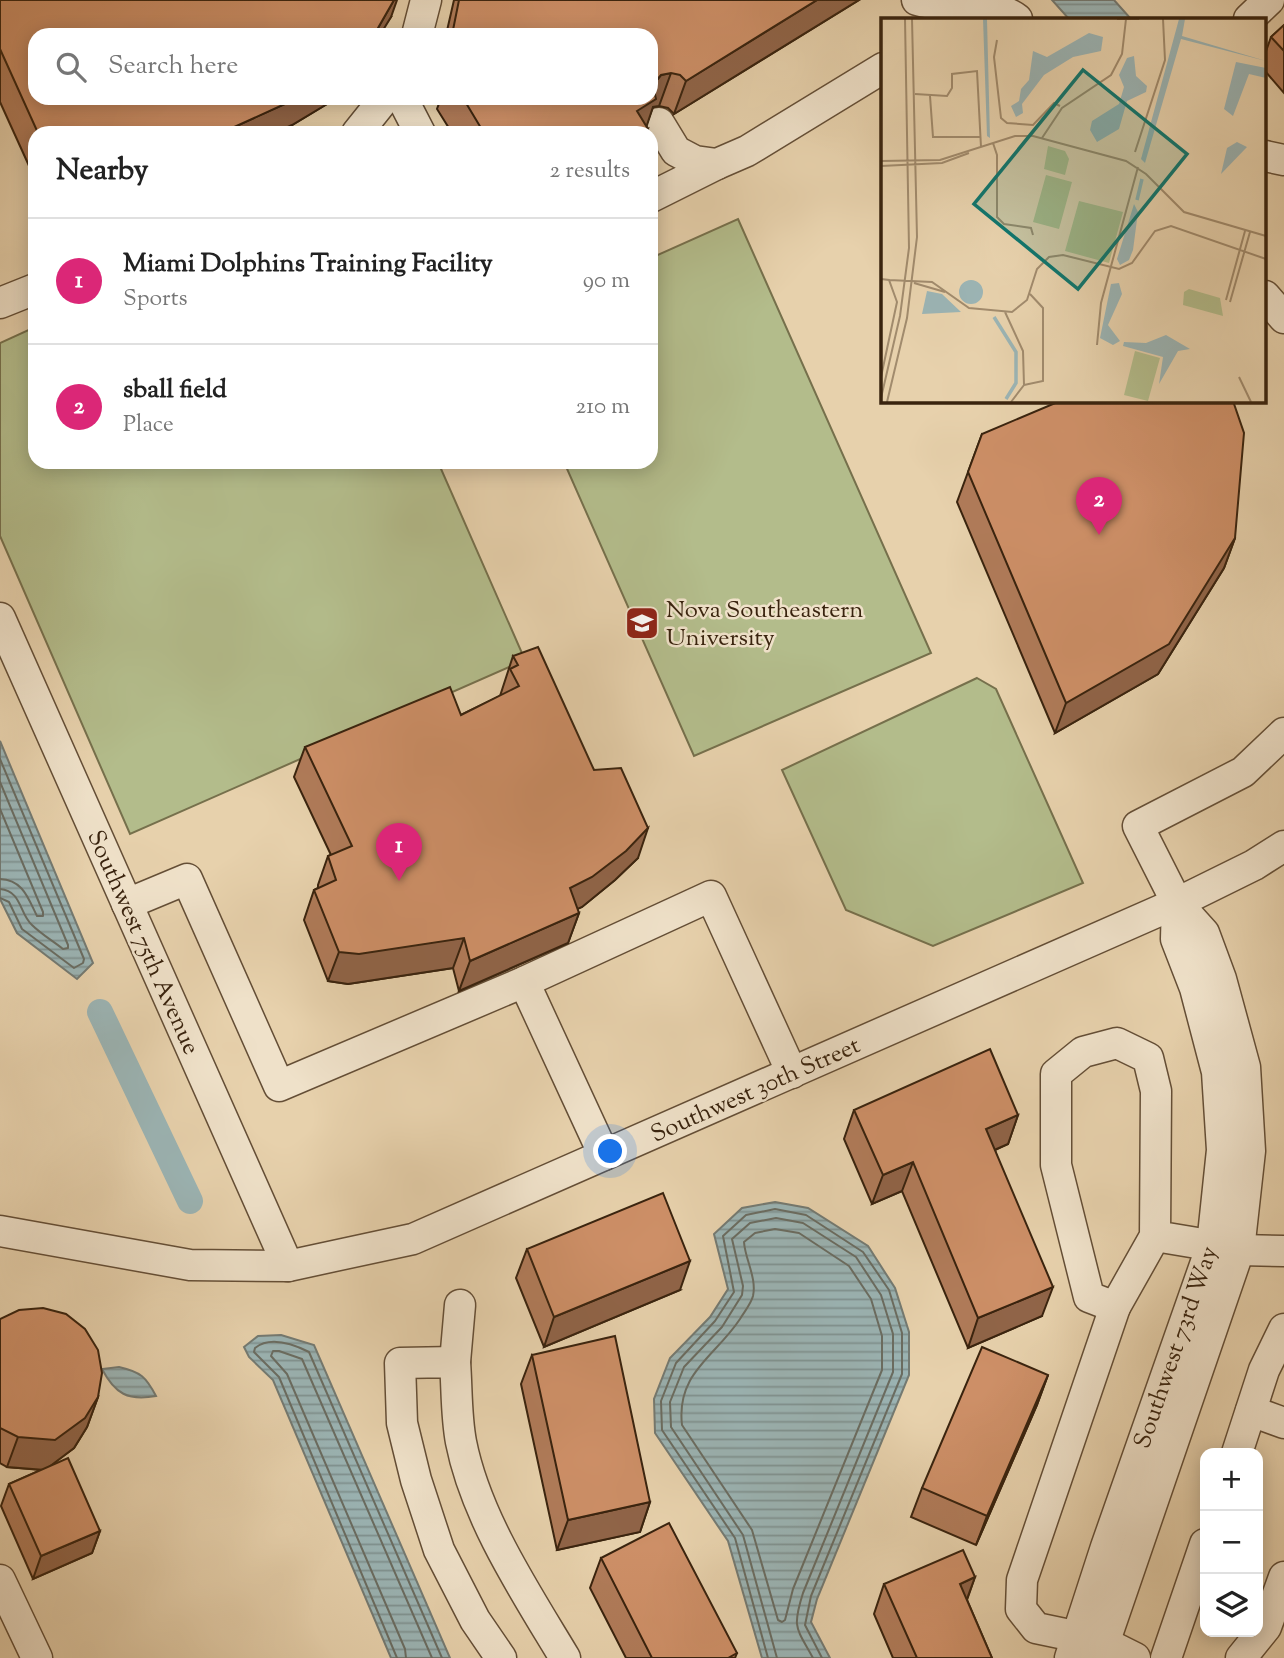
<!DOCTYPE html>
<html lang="en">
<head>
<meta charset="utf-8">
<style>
	body { margin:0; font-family:"Sorts Mill Goudy",serif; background:#f2f2f2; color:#222 }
	.controls { position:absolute; right:21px; bottom:21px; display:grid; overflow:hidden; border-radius:14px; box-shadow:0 4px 18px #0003 }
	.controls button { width:63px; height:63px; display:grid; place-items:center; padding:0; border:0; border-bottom:2px solid #e0e0e0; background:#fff; color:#222; font:35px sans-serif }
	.you { position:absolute; left:611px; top:1152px; width:24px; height:24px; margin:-18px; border:5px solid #fff; border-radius:50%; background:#1a73e8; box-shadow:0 0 0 10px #1a73e833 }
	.badge { display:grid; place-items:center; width:46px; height:46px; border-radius:50%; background:#db2777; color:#fff; font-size:23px; font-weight:700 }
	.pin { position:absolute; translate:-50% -58px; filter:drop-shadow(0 2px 4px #0008) }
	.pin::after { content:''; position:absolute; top:37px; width:24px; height:21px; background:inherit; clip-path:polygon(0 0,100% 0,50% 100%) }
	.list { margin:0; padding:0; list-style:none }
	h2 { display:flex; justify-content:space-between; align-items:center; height:91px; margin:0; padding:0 28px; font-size:30px }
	h2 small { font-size:23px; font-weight:400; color:#767676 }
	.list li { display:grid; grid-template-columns:46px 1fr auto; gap:21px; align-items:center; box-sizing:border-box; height:126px; padding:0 28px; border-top:2px solid #e0e0e0 }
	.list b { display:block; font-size:26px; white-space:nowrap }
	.list p { margin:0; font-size:23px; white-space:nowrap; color:#767676 }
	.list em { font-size:23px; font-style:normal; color:#767676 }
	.icon { flex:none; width:38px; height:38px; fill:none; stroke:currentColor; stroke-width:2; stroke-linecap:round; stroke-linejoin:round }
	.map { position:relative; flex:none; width:1284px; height:1658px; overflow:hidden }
	.search { position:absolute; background:#fff; box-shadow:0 4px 18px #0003; left:28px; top:28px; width:630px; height:77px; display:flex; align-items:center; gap:18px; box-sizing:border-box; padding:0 24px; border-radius:21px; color:#767676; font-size:26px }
	.panel { position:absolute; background:#fff; box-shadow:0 4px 18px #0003; left:28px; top:126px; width:630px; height:343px; border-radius:21px }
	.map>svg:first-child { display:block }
</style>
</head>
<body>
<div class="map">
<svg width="1284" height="1658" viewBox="0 0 1284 1658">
	<defs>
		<pattern id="water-rules" width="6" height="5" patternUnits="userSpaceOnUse" patternTransform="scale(1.75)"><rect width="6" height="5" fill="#9bb4b4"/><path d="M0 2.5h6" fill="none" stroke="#7f9291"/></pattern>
	</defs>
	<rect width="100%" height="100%" fill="#e7d1ac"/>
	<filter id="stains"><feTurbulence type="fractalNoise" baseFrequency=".00286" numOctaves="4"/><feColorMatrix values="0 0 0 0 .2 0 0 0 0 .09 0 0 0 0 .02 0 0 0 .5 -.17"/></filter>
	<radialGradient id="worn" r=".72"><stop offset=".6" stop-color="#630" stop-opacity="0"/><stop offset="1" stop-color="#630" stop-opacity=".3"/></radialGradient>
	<g fill="#b3bc8b" stroke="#76704c" stroke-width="2">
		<path d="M738,219L931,653L694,756L564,462H651V258Z"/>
		<path d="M35,327V462H438L525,660L130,834L0,536V343Z"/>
		<path d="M977,678L996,689L1083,883L933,946L846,910L782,770Z"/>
	</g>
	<g fill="url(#water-rules)" stroke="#747a72" stroke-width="2">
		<path d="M1052,0H1114L1131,19H1069Z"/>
		<path d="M0,741L93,963L77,979L17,933L0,899Z"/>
		<path d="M775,1202L808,1208L868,1246L895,1288L909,1332V1375L817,1599L811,1622L830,1658H762L728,1541L655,1433L654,1399L670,1358L710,1317L728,1289L714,1234L742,1208Z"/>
		<path d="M281,1335L314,1345L450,1658H391L273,1380L249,1357L244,1347L258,1336Z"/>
		<path d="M119,1367C141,1372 146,1377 156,1396C128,1401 115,1394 102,1369Z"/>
	</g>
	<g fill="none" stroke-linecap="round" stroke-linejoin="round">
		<g stroke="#6a6c61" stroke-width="2">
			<path d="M0,759L84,959L83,963L74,968L22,929L9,902L0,898"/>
			<path d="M0,782L68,945V948L63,949C53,941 41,934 32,925C19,913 22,891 0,889"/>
			<path d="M0,809L43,912V916H37C28,898 23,880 0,879"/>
			<path d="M775,1229L799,1233L849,1266L871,1299L882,1336V1370L793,1589L785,1620L782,1622L778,1620L752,1530L682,1425C676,1373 715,1357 740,1319C744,1312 751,1304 753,1296C757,1278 745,1259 744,1242L755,1233Z"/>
			<path d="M397,1658L279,1377L254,1352L255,1348C270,1336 293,1344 309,1352L442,1658"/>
			<path d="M406,1658L405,1649L287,1374L271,1356L273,1351H279L302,1359L432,1658"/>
			<path d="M768,1658L735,1538L662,1430L661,1401L676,1363L715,1321L734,1292L723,1236L746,1215L775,1209L806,1215L863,1252L889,1290L902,1333V1374L811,1596L805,1625L822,1658"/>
			<path d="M777,1658L743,1535L671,1427L670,1402L684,1367L722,1327L742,1295L743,1286L732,1239L750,1223L776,1218L803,1223L856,1257L881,1295L893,1334V1372L803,1593C792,1628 796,1627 813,1658"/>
		</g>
		<path stroke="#9bb4b4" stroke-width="26" d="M100,1012L190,1201"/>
		<g stroke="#644e36" stroke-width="33">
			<g id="minor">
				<path d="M917,0C946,9 993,0 1017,19"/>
				<path d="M1249,19L1269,0"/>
				<path d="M417,35L426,0"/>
				<path d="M402,98L420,133"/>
				<path d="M659,123L676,151L695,161L717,164L747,151L883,68"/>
				<path d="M357,133L385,98"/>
				<path d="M1265,156L1284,160"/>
				<path d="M651,197L717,164"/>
				<path d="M1265,296L1284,318"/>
				<path d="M0,303L35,289"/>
				<path d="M0,618L288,1266"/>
				<path d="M127,904L187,879L279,1086L524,982L711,896L792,1073"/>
				<path d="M524,982L604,1155"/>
				<path d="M0,1231L190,1265L288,1266L413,1239L1177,903L1254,865L1284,846"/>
				<path d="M1155,1236L1115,1307L1089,1297L1056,1165V1074L1083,1052L1117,1043L1148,1058L1156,1091L1155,1236L1239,1250L1284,1251"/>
				<path d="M1115,1307L1022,1580L1021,1609L1036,1628L1103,1642L1135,1658"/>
				<path d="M455,1362L460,1305"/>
				<path d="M1251,1411L1284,1423"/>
				<path d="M1237,1453L1264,1370L1284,1329"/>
				<path d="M0,1580L37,1658"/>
				<path d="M501,1658L475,1620L439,1550L416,1480L402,1423L400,1363L455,1362C457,1388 456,1416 461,1442C476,1518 526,1593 565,1658"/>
				<path d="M1070,1658L1106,1547L1212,1245L1222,1150L1217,1072L1195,988L1176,939L1177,903"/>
				<path d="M1099,1658L1239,1250L1250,1151L1245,1067L1221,979L1204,933L1177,903L1138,826L1243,772L1284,733"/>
				<path d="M1166,1658L1205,1544"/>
				<path d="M1241,1658L1266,1627L1284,1577"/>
			</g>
		</g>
		<use href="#minor" stroke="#efe1c9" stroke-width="30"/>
	</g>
	<g fill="#b07b59" stroke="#39230e" stroke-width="2">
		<path d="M0,0L391,17L327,104L292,125L275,133H35V179L0,102Z"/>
		<path d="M454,0H859L674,114L668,108L659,106L653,107L646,126L648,129L647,133H452L437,109L441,98H651V35H446Z"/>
		<path d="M1284,25V93L1265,71V54L1271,37Z"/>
		<path d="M982,434L1235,538L1224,568L1158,674L1055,733L957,502Z"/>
		<path d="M513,656L594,770L638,858L615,880L582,907L577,909L579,913L568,943L459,991L453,968L348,984L328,981L304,920L314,890L318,888V885L328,856L331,855L294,777L305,747L461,715L500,696Z"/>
		<path d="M854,1110L1018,1115L1008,1144L995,1150L1042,1316L968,1348L902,1191L872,1204L844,1139Z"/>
		<path d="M527,1249L680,1290L544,1347L516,1278Z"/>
		<path d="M0,1319L98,1397L87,1427L74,1448L51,1465L100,1531L92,1553L33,1579L1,1506L9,1484L41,1470L7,1467L0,1463Z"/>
		<path d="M532,1355L650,1502L640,1532L557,1550L521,1384Z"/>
		<path d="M1048,1375L1037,1405L976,1545L911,1517L922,1488Z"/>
		<path d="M601,1558L737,1653L735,1658H626L590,1588Z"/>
		<path d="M975,1577L967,1600L992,1658H893L874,1614L884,1584Z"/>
	</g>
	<g fill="#906448" stroke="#39230e" stroke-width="2">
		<path d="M394,0H397L391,17L380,35H374Z"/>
		<path d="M817,0H859L674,114L686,81Z"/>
		<path d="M671,73L659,106L653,107L645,131L648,129L647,133H629L637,111L656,81L661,75Z"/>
		<path d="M298,98H333L327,104L292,125L275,133H221Z"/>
		<path d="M1235,538L1224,568L1158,674L1055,733L1066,703Z"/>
		<path d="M648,828L638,858L615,880L582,907L560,917L570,888Z"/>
		<path d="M579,913L568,943L459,991L470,961Z"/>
		<path d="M464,938L453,968L348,984L328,981L339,952Z"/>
		<path d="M1018,1115L1008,1144L976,1158L986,1129Z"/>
		<path d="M913,1162L902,1191L872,1204L883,1175Z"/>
		<path d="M690,1261L680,1290L544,1347L554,1317Z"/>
		<path d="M1053,1287L1042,1316L968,1348L978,1318Z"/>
		<path d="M1048,1375L1037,1405L976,1545L987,1516Z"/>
		<path d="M98,1397L87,1427L74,1448L45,1470L7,1467L18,1437Z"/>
		<path d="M650,1502L640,1532L557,1550L568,1520Z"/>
		<path d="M100,1531L92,1553L33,1579L41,1556Z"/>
		<path d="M975,1577L964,1607L960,1584Z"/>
	</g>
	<g fill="#cd8f67" stroke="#39230e" stroke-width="2">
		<path d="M0,0H394L374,35H35V98H298L221,133H38L0,49Z"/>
		<path d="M459,0H817L686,81L680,75L671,73L661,75L656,81L654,90L656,99L637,111L648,129L642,133H484L463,98H651V35H452Z"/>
		<path d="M1284,25V51L1271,37Z"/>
		<path d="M1060,401H1233L1244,433L1235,538L1169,644L1066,703L968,472L982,434Z"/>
		<path d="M538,647L594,770L621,768L648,828L626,851L592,877L570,888L579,913L470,961L464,938L359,954L339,952L314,890L336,880L328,856L352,846L305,747L450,687L461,715L519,686L510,669L518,665L513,656Z"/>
		<path d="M990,1049L1018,1115L986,1129L1053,1287L978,1318L913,1162L883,1175L854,1110Z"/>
		<path d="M663,1193L690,1261L554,1317L527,1249Z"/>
		<path d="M43,1308L66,1314L85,1329L98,1350L102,1373L98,1397L85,1418L55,1440L18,1437L0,1428V1319L19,1310Z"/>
		<path d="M615,1336L650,1502L568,1520L532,1355Z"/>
		<path d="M982,1347L1048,1375L987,1516L922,1488Z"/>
		<path d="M68,1458L100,1531L41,1556L9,1484Z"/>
		<path d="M669,1523L737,1653L728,1658H652L601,1558Z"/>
		<path d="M963,1550L975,1577L960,1584L992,1658H917L884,1584Z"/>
	</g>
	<defs>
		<g id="university-square" transform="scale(1.75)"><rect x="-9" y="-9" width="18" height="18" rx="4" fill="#8f2418" stroke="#efe1c9"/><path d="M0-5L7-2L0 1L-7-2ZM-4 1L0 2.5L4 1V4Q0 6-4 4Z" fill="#fff"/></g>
	</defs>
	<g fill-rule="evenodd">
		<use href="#university-square" x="642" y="623"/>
	</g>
	<g text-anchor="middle" stroke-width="5" stroke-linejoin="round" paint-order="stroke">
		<g font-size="24" fill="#39230e" stroke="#efe1c9" text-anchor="start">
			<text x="666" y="617">Nova Southeastern<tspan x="666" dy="28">University</tspan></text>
		</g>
		<g font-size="24" fill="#39230e" stroke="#efe1c9">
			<text transform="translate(144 942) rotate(66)" y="8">Southwest 75th Avenue</text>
			<text transform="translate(755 1089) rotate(-24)" y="8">Southwest 30th Street</text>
			<text transform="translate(1175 1347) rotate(-71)" y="8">Southwest 73rd Way</text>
		</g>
	</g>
	<g transform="translate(881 18)">
		<rect width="385" height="385" fill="#e7d1ac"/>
		<path d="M308,271L339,280L342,298L302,287L303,274Z" fill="#b3bc8b"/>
		<path d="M167,128L184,133L188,141L184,157L163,151ZM165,157L191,164L178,211L152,204ZM198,183L242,194L228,245L184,233ZM254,333L279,340L267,383L243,377Z" fill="#b3bc8b"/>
		<path d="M102,1H106L109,120L106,118ZM298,1H304L301,18L385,43L300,21L264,145L260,141ZM208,15L222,19L220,33L192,39L163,57L141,86L142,95L135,99L130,88L138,83L140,71L148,62L152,33L166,39ZM253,38L255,58L266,68L265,74L246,83L238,111L216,124L209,112L211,103L238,86L243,69L238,57L246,40ZM355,44L385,50V60L368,56L352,98L343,91ZM356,124L366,129L340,156L346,130ZM253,186L257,194L252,232L248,242L239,247L236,241ZM78 274a12 12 0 1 1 24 0a12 12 0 1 1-24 0ZM238,265L241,276L227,307L239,323L232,327L219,320L230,266ZM46,273L61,276L80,294L41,296ZM285,317L309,331L297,333L278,366L282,339L242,328L243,324L265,325Z" fill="#9bb4b4"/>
		<path fill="none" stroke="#9bb4b4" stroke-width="3.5" d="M256,182L261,161M113,299L135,334V365L125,381"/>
		<path fill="none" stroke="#a18b6d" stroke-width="2" d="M236,1H258M116,22L113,39L120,100L126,105L152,107L173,85L179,88M34,76L66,78L71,70V56L96,53L100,129M49,78L52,119H99M161,120L181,90L230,57L241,36L245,1M112,125L116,137V199L123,206L150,210L152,217M254,134L284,42L282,1M0,143L59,142L134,118H152L245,143L265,156L303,194L385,218M0,148L61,145L88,135M0,261L8,262L16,284L0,359M8,262L51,264L88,290L131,294L146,282L156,251L168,239L182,237L238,251L251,245L274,213L290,208L385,241M33,265L64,274M345,282L364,213M349,284L369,214M124,294L142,333L143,367L130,384M216,327L220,285L257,149M358,359L370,384M143,367L162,363V290L149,276M0,380L19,298L28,230L24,1M6,384L26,300L36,219L31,1"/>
		<path fill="#0f766e" fill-opacity="0.15" stroke="#0f766e" stroke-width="3.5" d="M202,52L306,136L197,271L93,186Z"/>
		<rect width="385" height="385" fill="none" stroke="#39230e" stroke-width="3.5"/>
	</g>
	<rect width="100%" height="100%" filter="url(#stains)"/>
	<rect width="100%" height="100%" fill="url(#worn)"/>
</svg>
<div class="controls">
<button>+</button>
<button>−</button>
<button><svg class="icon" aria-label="layers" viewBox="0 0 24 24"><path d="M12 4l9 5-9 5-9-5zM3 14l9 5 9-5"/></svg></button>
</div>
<div class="you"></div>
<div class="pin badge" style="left:399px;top:881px">1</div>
<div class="pin badge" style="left:1099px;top:535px">2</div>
<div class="search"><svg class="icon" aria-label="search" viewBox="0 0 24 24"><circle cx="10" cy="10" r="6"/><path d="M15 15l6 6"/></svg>Search here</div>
<section class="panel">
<h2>Nearby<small>2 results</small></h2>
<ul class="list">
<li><span class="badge">1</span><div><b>Miami Dolphins Training Facility</b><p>Sports</p></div><em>90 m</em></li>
<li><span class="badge">2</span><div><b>sball field</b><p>Place</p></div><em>210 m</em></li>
</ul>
</section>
</div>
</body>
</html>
